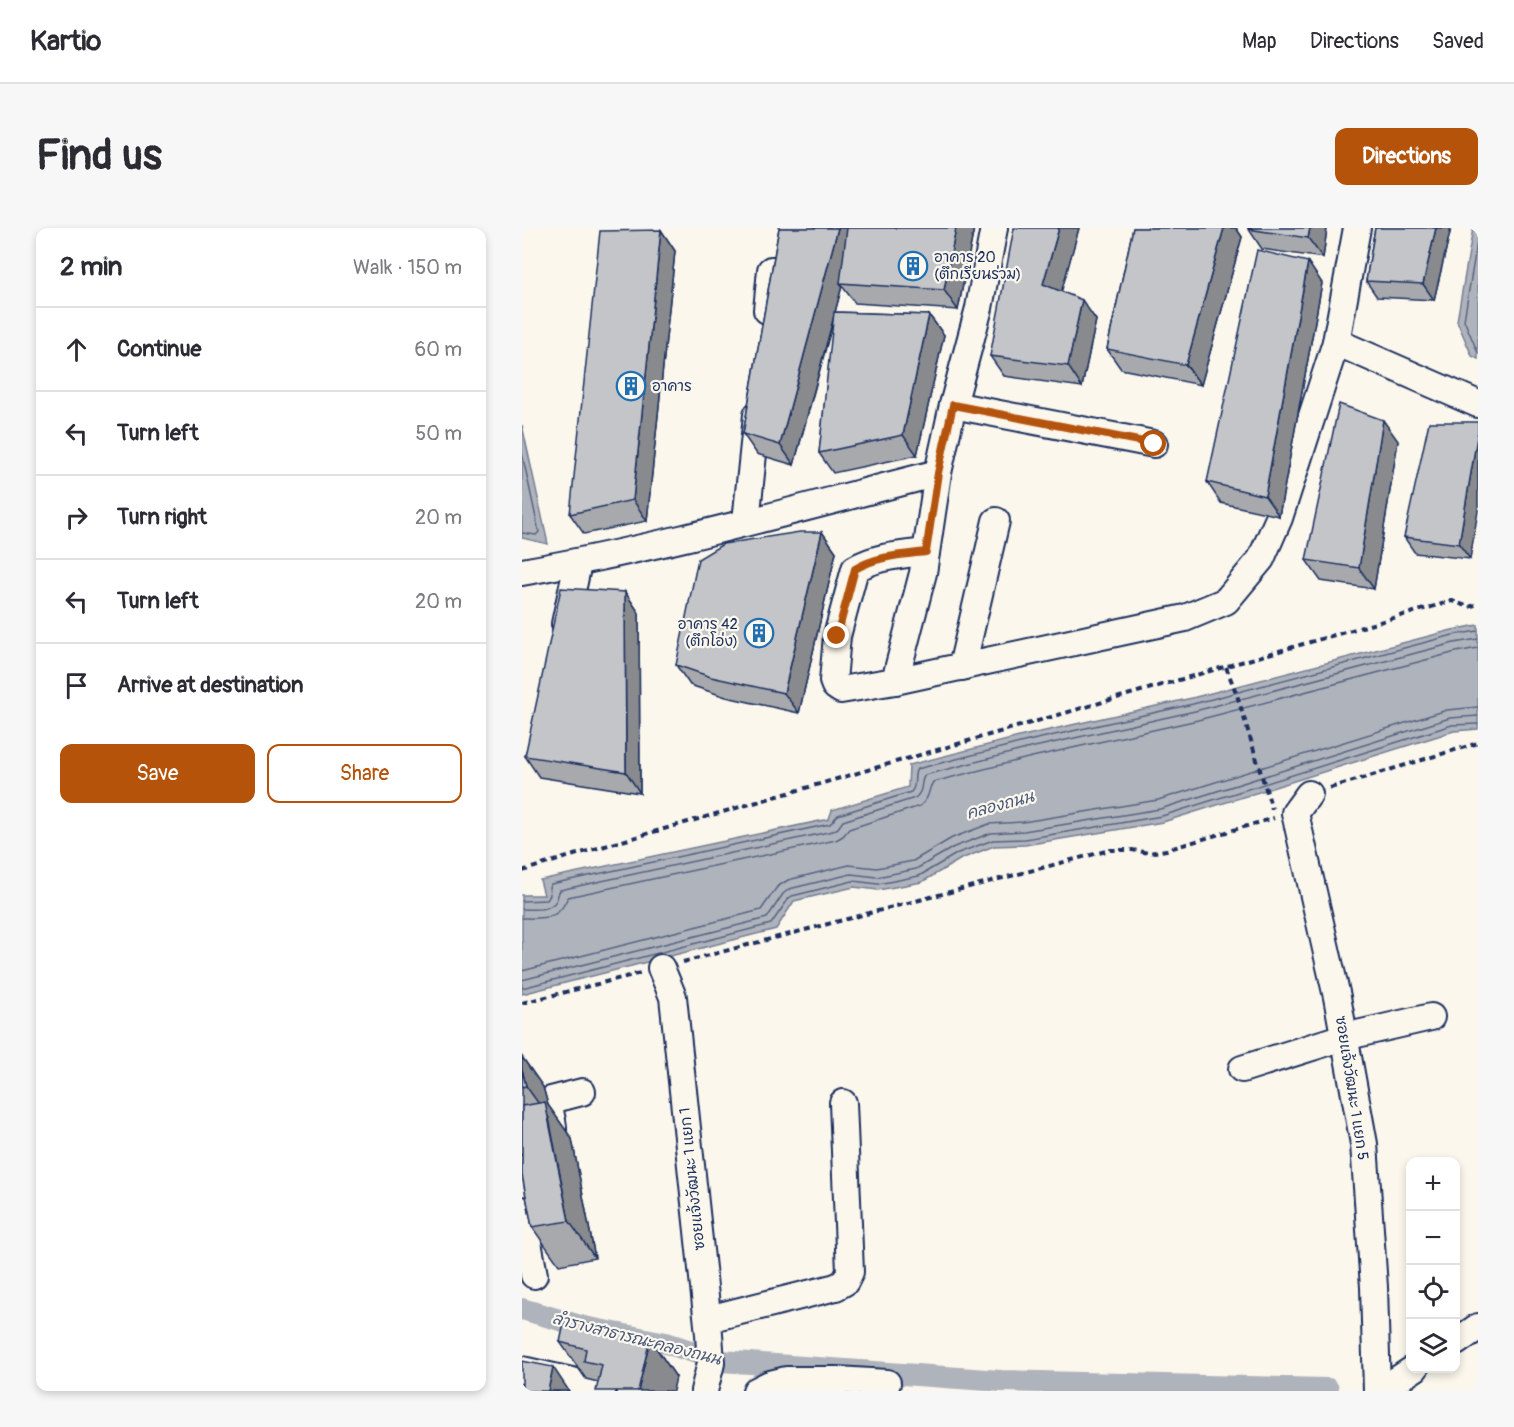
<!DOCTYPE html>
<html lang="en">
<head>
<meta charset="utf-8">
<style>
	body { margin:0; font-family:Pangolin,"Playpen Sans Thai",sans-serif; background:#f7f7f7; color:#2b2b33 }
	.controls { position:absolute; right:18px; bottom:18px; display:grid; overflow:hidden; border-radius:12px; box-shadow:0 3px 9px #0003 }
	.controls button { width:54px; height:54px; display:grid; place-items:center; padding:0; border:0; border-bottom:2px solid #e1e1e2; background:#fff; color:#2b2b33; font:30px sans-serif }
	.stop { position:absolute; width:18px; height:18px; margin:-14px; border:4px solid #b45309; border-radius:50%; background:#fff }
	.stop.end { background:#b45309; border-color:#fff; box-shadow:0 2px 6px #0008 }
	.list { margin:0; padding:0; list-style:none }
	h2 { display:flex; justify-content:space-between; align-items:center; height:78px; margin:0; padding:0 24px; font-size:26px }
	h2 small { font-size:20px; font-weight:400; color:#7c7c81 }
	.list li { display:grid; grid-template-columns:39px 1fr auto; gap:18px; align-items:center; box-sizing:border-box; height:84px; padding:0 24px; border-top:2px solid #e1e1e2 }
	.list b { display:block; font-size:22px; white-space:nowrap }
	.list em { font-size:20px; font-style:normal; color:#7c7c81 }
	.actions { display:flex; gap:12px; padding:18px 24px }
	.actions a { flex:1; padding:14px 0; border:2px solid #b45309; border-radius:12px; text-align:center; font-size:21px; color:#b45309 }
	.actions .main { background:#b45309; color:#fff }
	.icon { flex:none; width:33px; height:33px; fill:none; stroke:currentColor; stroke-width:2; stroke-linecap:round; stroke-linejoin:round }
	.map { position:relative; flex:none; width:956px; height:1163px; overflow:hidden; border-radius:12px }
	header { display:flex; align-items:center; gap:36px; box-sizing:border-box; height:84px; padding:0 30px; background:#fff; border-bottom:2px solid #e1e1e2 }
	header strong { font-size:28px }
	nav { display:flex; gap:33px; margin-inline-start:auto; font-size:21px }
	.intro { display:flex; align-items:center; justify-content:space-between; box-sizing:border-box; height:144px; padding:0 36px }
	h1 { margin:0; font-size:42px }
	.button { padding:15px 27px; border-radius:12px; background:#b45309; color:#fff; font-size:21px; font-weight:700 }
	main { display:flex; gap:36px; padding:0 36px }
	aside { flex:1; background:#fff; border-radius:12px; box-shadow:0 3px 9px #0003 }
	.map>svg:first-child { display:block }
</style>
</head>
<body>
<header>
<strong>Kartio</strong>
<nav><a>Map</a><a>Directions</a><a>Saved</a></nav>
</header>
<div class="intro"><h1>Find us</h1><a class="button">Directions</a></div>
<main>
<aside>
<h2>2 min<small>Walk · 150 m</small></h2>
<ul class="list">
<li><svg class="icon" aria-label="ahead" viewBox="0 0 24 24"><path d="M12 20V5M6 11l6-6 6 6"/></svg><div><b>Continue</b></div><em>60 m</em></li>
<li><svg class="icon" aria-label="left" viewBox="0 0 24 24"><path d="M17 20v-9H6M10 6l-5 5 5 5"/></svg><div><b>Turn left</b></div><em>50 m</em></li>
<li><svg class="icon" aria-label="right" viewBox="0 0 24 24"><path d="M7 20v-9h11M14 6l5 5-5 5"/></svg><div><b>Turn right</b></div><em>20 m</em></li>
<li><svg class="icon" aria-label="left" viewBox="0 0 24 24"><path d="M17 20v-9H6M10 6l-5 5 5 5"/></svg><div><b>Turn left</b></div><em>20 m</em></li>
<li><svg class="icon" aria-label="arrive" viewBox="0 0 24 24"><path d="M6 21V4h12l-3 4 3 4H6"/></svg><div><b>Arrive at destination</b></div></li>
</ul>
<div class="actions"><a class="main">Save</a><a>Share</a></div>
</aside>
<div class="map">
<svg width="956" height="1163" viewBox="0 0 956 1163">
	<rect width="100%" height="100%" fill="#fbf7ec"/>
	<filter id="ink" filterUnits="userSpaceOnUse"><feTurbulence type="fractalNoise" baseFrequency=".0167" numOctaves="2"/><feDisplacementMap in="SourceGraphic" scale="12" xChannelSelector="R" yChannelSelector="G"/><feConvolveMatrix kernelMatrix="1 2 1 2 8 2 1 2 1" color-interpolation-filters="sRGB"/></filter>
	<g filter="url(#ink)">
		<g fill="#afb3bb" stroke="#747e96" stroke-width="1.5">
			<path d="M951,0H956V131L950,128L935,93Z"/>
			<path d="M0,197L26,316L0,310Z"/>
			<path d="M956,397V501L932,503L641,594L503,617L472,618L439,631L400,654L356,662L332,659L272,673L254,701L0,766V667H22L18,652L307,591L310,582L386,559L387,537L505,507L670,470L930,402Z"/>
		</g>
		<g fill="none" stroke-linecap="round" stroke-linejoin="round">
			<g stroke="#566483" stroke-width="1.5">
				<path d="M956,8L942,92L956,125"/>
				<path d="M0,225L17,304L14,307L0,305"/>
				<path d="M0,673L25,672L28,667L27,659L29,656L308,596L316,587L389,564C396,557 390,548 395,541L506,513L671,476L931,407L956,403"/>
				<path d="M0,681C11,681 29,684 35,671C36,668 36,665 38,662L311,603L316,600L321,593L393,570C403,562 397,554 403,547L508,520L673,483L932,415L956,411"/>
				<path d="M0,690C13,690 29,692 38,682C42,678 44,673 46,669L314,612L321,608L327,601L398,578C409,569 405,563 411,554L510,529L676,492L934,424L956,420"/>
				<path d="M0,743L239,682L255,659L266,652L327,637L355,640L391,633L430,610L467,596L501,594L636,572L925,482L956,479"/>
				<path d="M0,752L245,690L261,666L267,661L329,646L355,649L394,641L432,619L469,605L502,603L638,581L928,490L956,488"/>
				<path d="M0,760L249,696L267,670L270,668L331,653L356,656L397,648L436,625L471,612L503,611L640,588L930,497L956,496"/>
			</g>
			<path stroke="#afb3bb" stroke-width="22" d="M0,1081L62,1099L144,1115L199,1133L479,1153L806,1161"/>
			<g stroke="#1b2f5e" stroke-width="30">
				<g id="minor">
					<path d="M245,82L249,42"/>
					<path d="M814,114L956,176"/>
					<path d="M431,177L632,216"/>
					<path d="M224,294L235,187"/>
					<path d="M404,324C379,327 355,328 333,341L315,408L311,453L313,458L319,462L373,453L663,390L704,373L739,331L757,290L814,114L835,0"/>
					<path d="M0,344C140,320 278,280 416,245"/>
					<path d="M43,396L56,335"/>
					<path d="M440,439L474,293"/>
					<path d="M373,453L401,345L416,245L431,177L457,80L472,0"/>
					<path d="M787,566L773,585L815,769L842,916L852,1059L855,1163"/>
					<path d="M139,740L151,769L187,1106L189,1135L182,1163"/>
					<path d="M720,841L822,809L909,789"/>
					<path d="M0,913L31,903C32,893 25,882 29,872L60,864"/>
					<path d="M0,982L12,1047"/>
					<path d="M186,1091L314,1059L323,1054L328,1044L321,875"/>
					<path d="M934,1114L956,1099"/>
					<path d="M0,1142L72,1158L80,1163"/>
					<path d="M234,1163L248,1156L264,1152H315L365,1155"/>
					<path d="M858,1163L893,1140"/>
				</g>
			</g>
			<g stroke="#1b2f5e" stroke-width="4" stroke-dasharray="6 4.5" stroke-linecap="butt">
				<path d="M704,439L715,467L750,581"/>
				<path d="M808,560L956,515"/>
				<path d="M0,643L52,627L930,373L947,379L956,376"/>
				<path d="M161,734L588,622H610L627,625L644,622L752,590"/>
				<path d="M0,775L119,745"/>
			</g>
			<use href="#minor" stroke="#fbf7ec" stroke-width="26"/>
		</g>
		<g fill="#a8a9ad" stroke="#1b2f5e" stroke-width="1.5">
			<path d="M257,0H452L436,82L333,75L320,58L313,84L407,87L422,107L395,227L311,245L297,225L312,90L272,237L235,226L221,206Z"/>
			<path d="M557,0L539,63L574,92L560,159L482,148L468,128Z"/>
			<path d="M611,0H714L720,9L679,157L599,141L585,121Z"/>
			<path d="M726,0H805L801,30L740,21Z"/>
			<path d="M853,0H929L912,72L855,69L844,53Z"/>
			<path d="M139,2L153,23L125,293L62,306L48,286Z"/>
			<path d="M800,55L757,288L699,275L685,254Z"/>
			<path d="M956,194L948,331L893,325L882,309Z"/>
			<path d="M876,213L852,361L799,353L784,332Z"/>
			<path d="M300,304L314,324L277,485L204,469L168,457L154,437Z"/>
			<path d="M103,364L117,385L118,565L17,549L3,528Z"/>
			<path d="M0,829L21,859L26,877L50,911L73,1030L37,1037L10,999L0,947Z"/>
			<path d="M128,1111L154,1149L76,1154L64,1151L38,1114Z"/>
		</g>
		<g fill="#888a8d" stroke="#1b2f5e" stroke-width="1.5">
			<path d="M316,0H336L318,55L320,58L272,237L258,217Z"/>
			<path d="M434,0H452L436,82L422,62Z"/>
			<path d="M537,0H557L536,76L521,56Z"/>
			<path d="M702,0H714L720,9L679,157L664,137Z"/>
			<path d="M788,0H805L801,30L786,10Z"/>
			<path d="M914,0H929L912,72L901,56Z"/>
			<path d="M139,2L153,23L125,293L111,272Z"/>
			<path d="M786,34L800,55L757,288L743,268Z"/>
			<path d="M560,72L574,92L560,159L546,138Z"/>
			<path d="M407,87L422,107L395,227L381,207Z"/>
			<path d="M861,192L876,213L852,361L837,340Z"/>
			<path d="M956,203V283L948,331L937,316Z"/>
			<path d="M300,304L314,324L277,485L262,465Z"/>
			<path d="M103,364L117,385L118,565L104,544Z"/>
			<path d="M0,829L21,859L26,877L50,911L73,1030L47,993L27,890L4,858L0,841Z"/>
			<path d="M128,1111L154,1149L151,1163H116Z"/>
			<path d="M31,1139L47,1163H26Z"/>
		</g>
		<g fill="#c3c5c9" stroke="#1b2f5e" stroke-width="1.5">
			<path d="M257,0H316L258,217L221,206Z"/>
			<path d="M325,0H434L422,62L318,55Z"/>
			<path d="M492,0H537L521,56L560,72L546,138L468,128Z"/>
			<path d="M611,0H702L664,137L585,121Z"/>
			<path d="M726,0H788L786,10L726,1Z"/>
			<path d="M853,0H914L901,56L844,53Z"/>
			<path d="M139,2L111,272L48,286L78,3Z"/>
			<path d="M735,22L786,34L743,268L685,254Z"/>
			<path d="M312,84L407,87L381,207L297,225Z"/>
			<path d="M817,176L861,192L837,340L784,332Z"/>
			<path d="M907,194H956V203L937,316L882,309Z"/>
			<path d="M278,304H300L262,465L189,449L154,437L176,331L201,316Z"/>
			<path d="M39,360L103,364L104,544L3,528Z"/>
			<path d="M0,841L4,858L0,859Z"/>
			<path d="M23,874L47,993L10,999L0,947V878Z"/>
			<path d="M43,1091L128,1111L116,1163H74L80,1137L62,1133L64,1121L38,1114Z"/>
			<path d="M0,1133L31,1139L26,1163H0Z"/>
		</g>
	</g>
	<g fill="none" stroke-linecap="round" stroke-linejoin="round" filter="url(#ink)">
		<path stroke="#b45309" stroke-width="8" d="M315,408L333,341C355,328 379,327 404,324L416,245L431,177L632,216"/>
	</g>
	<defs>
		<g id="building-ring" transform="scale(1.5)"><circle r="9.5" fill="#fbf7ec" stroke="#1f6fb2" stroke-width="1.5"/><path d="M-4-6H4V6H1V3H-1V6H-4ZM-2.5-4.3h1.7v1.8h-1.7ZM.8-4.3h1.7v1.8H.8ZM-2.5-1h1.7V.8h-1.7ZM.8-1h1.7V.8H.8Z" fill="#1f6fb2"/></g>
	</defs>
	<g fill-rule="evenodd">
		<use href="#building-ring" x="391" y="38"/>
		<use href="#building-ring" x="109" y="158"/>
		<use href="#building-ring" x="237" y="405"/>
	</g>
	<g text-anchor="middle" stroke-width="4.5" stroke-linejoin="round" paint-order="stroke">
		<g font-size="15" fill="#1b2f5e" stroke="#fbf7ec" text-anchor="start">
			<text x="412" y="34">อาคาร 20<tspan x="412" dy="17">(ตึกเรียนร่วม)</tspan></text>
			<text x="130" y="163">อาคาร</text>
			<text x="216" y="401" text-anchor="end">อาคาร 42<tspan x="216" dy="17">(ตึกโอ่ง)</tspan></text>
		</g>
		<g font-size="15" fill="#1b2f5e" stroke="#fbf7ec">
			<text transform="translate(830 860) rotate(81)" y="5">ซอยแจ้งวัฒนะ 1 แยก 5</text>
			<text transform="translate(170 951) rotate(-96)" y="5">ซอยแจ้งวัฒนะ 1 แยก 1</text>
		</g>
		<g font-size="16" font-style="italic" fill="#47577a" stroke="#fbf7ec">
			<text transform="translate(478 576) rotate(-15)" y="6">คลองถนน</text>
			<text transform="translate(115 1110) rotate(14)" y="6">ลำรางสาธารณะคลองถนน</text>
		</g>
	</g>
</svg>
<div class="controls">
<button>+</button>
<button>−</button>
<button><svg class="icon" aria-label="locate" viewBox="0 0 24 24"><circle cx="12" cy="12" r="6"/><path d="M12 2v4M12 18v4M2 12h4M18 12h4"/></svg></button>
<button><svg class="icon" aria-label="layers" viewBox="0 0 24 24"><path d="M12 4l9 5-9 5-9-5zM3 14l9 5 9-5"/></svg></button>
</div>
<div class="stop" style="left:632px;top:216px"></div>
<div class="stop end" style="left:315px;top:408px"></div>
</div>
</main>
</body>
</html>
